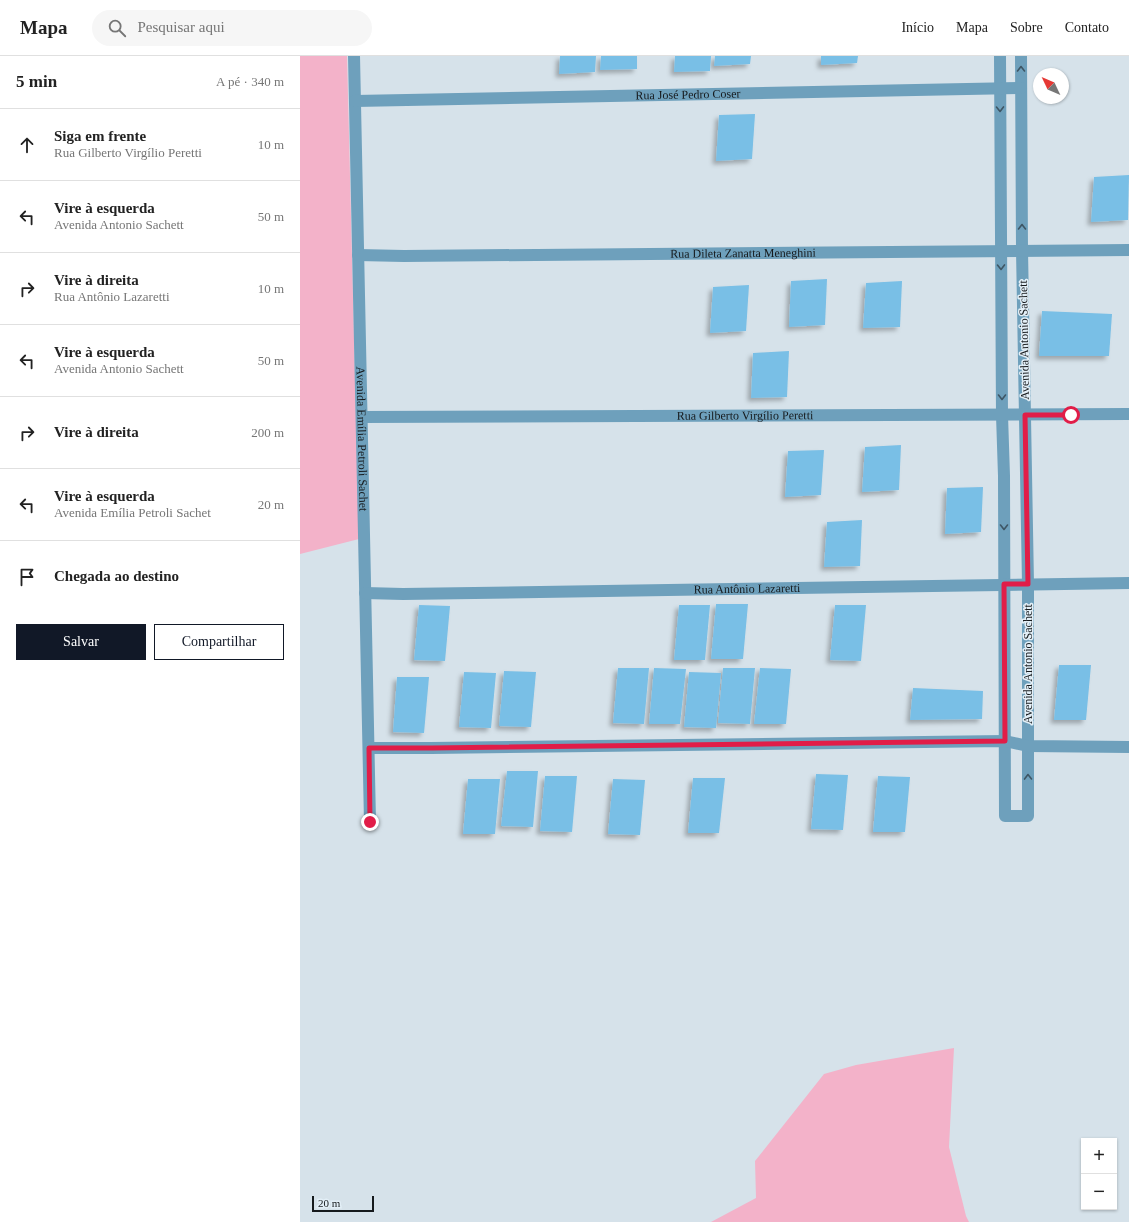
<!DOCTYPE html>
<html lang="pt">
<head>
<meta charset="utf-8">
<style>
	body { margin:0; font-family:Georgia,serif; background:#f6f6f6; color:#222 }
	.controls { position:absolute; right:12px; bottom:12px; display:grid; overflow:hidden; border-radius:0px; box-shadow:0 1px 3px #0004 }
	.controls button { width:36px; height:36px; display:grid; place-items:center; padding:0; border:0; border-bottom:1px solid #e0e0e0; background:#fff; color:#222; font:20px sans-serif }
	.compass { position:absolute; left:733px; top:12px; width:36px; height:36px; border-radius:50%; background:#fff; box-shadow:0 1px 3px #0004; rotate:314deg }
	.scale { position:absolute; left:12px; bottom:10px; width:62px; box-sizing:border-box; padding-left:4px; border:2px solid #161a1d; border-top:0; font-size:11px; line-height:14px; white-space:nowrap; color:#161a1d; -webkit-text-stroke:3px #e3eff7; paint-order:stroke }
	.stop { position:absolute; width:12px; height:12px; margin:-9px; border:3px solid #e11d48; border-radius:50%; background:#fff }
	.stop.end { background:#e11d48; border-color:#fff; box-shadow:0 1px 4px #0008 }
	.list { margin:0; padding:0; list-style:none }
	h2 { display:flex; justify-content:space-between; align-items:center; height:52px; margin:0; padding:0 16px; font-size:17px }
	h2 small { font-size:13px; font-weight:400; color:#767676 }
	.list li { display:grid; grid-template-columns:26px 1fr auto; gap:12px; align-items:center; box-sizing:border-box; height:72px; padding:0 16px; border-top:1px solid #e0e0e0 }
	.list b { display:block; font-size:15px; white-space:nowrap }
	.list p { margin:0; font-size:13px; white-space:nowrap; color:#767676 }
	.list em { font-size:13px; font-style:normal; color:#767676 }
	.actions { display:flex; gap:8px; padding:12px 16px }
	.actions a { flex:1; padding:9px 0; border:1px solid #111827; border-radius:0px; text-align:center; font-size:14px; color:#111827 }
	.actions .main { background:#111827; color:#fff }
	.icon { flex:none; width:22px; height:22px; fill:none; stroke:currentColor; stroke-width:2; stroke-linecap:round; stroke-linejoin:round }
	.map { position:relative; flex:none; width:829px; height:1166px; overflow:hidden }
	header { display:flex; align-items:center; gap:24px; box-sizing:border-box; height:56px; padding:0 20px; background:#fff; border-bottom:1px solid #e0e0e0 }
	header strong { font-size:19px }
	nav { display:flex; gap:22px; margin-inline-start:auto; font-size:14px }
	.search { width:280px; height:36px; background:#f6f6f6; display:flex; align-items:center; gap:10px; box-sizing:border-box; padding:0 14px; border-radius:22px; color:#767676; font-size:15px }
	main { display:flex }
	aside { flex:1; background:#fff }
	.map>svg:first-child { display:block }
</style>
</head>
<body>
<header>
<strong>Mapa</strong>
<div class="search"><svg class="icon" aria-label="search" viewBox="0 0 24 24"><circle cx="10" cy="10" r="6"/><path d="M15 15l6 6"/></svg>Pesquisar aqui</div>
<nav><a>Início</a><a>Mapa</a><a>Sobre</a><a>Contato</a></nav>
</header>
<main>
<aside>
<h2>5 min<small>A pé · 340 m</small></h2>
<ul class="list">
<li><svg class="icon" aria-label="ahead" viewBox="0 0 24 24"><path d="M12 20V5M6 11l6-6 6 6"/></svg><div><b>Siga em frente</b><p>Rua Gilberto Virgílio Peretti</p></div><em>10 m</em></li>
<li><svg class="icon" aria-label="left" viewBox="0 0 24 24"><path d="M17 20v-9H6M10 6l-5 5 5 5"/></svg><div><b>Vire à esquerda</b><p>Avenida Antonio Sachett</p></div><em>50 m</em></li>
<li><svg class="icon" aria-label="right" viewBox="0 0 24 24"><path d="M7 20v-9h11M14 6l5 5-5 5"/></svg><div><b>Vire à direita</b><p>Rua Antônio Lazaretti</p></div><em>10 m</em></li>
<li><svg class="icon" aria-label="left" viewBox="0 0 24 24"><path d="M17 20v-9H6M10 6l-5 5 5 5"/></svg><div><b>Vire à esquerda</b><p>Avenida Antonio Sachett</p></div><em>50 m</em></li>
<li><svg class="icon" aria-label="right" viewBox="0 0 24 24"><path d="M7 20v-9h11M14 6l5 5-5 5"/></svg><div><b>Vire à direita</b></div><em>200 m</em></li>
<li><svg class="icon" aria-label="left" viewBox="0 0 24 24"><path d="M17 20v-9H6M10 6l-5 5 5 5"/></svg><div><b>Vire à esquerda</b><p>Avenida Emília Petroli Sachet</p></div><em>20 m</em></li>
<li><svg class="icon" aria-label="arrive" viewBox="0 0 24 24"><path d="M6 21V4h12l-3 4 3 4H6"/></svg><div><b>Chegada ao destino</b></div></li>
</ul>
<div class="actions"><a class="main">Salvar</a><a>Compartilhar</a></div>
</aside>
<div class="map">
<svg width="829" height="1166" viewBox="0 0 829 1166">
	<defs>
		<filter id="shadow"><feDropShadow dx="-3.5" dy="3.5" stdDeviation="2" flood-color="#0004"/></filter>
	</defs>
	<rect width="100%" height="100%" fill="#d6e2ea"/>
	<g fill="#f3b2c9">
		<path d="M0,0H47L59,483L0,498Z"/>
		<path d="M654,992L649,1091L666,1160L669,1166H411L456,1142L455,1105L524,1018L556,1009Z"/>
	</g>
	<g fill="#79bfe6" filter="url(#shadow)">
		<path d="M260,0H296L295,16L259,18Z"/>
		<path d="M301,0H337V13L300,14Z"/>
		<path d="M375,0H411L410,15L374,16Z"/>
		<path d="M415,0H451L450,8L414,10Z"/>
		<path d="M521,0H558L557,7L521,9Z"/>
		<path d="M455,58L452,103L416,105L419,59Z"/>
		<path d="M829,119L828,164L791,166L794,121Z"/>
		<path d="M527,223L525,269L489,271L491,225Z"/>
		<path d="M602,225L600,271L563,272L566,227Z"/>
		<path d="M449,229L446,275L410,277L413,231Z"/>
		<path d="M742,255L812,258L809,300H739Z"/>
		<path d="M489,295L487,341L451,342L453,297Z"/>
		<path d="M601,389L599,434L562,436L565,391Z"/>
		<path d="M524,394L521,439L485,441L488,395Z"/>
		<path d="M683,431L681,476L645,478L647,432Z"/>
		<path d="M562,464L560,510L524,511L527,466Z"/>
		<path d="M416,548H448L443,603H411Z"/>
		<path d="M119,549L150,550L145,605L114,604Z"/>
		<path d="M379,549H410L405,604H374Z"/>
		<path d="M535,549H566L561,605L530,604Z"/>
		<path d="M759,609H791L786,664H754Z"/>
		<path d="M318,612H349L344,668L313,667Z"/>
		<path d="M354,612L386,613L380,668H349Z"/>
		<path d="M423,612H455L450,668L418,667Z"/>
		<path d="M460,612L491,613L486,668H454Z"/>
		<path d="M204,615L236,616L231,671L199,670Z"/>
		<path d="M164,616L196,617L191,672L159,671Z"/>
		<path d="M389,616L421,617L416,672L384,671Z"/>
		<path d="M97,621H129L124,677L93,676Z"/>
		<path d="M613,632L683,635L682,663L610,664Z"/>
		<path d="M207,715H238L233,771L201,770Z"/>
		<path d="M516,718L548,719L543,774L511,773Z"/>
		<path d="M245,720H277L272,776L240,775Z"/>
		<path d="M578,720L610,721L605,776H573Z"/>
		<path d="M393,722H425L419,777H388Z"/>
		<path d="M168,723H200L195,778H163Z"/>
		<path d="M313,723L345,724L340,779L308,778Z"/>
	</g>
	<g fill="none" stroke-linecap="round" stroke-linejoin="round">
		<g stroke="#6ea0bc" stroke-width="12">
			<path id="s1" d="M54,0L70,766"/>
			<path d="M700,0L702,359L704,420L705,760H728V528L722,194L721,0"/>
			<path id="s2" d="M55,45L721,32"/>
			<path id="s3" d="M58,199L104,200L829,194"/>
			<path id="s4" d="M62,361L829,358"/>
			<path id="s5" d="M65,537L103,538L829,527"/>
			<path d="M69,692H131L705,685L728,690L829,691"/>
		</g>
	</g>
	<defs><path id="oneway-chevron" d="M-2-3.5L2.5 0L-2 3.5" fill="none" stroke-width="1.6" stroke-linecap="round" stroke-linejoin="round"/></defs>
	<g stroke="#3e5665">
		<use href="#oneway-chevron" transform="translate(721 13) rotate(-90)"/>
		<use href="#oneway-chevron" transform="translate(700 53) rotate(89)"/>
		<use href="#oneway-chevron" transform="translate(722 171) rotate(-90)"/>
		<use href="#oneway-chevron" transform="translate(701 211) rotate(89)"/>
		<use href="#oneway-chevron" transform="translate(702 341) rotate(90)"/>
		<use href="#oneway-chevron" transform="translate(704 471) rotate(90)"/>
		<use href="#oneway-chevron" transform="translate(728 721) rotate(-91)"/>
	</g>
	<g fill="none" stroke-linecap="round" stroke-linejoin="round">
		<path stroke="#e11d48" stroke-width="5" d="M70,766L69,692H132L705,685L704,528H728L725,359H771"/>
	</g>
	<g text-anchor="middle" stroke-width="3" stroke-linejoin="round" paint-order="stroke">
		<g font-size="12" fill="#161a1d" stroke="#e3eff7">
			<text dy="4" stroke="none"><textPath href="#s2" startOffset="333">Rua José Pedro Coser</textPath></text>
			<text dy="4" stroke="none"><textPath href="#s3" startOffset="385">Rua Dileta Zanatta Meneghini</textPath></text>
			<text transform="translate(724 284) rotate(-91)" y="4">Avenida Antonio Sachett</text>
			<text dy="4" stroke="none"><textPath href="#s4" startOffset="383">Rua Gilberto Virgílio Peretti</textPath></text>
			<text dy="4" stroke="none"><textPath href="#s1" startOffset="383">Avenida Emília Petroli Sachet</textPath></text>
			<text dy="4" stroke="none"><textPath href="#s5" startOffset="382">Rua Antônio Lazaretti</textPath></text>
			<text transform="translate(728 608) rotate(-90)" y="4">Avenida Antonio Sachett</text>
		</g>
	</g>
</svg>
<div class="controls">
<button>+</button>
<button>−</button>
</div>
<svg class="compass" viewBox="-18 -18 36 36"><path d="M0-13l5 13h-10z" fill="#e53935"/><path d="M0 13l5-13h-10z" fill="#767676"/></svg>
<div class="scale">20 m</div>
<div class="stop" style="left:771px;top:359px"></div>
<div class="stop end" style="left:70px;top:766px"></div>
</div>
</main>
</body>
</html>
